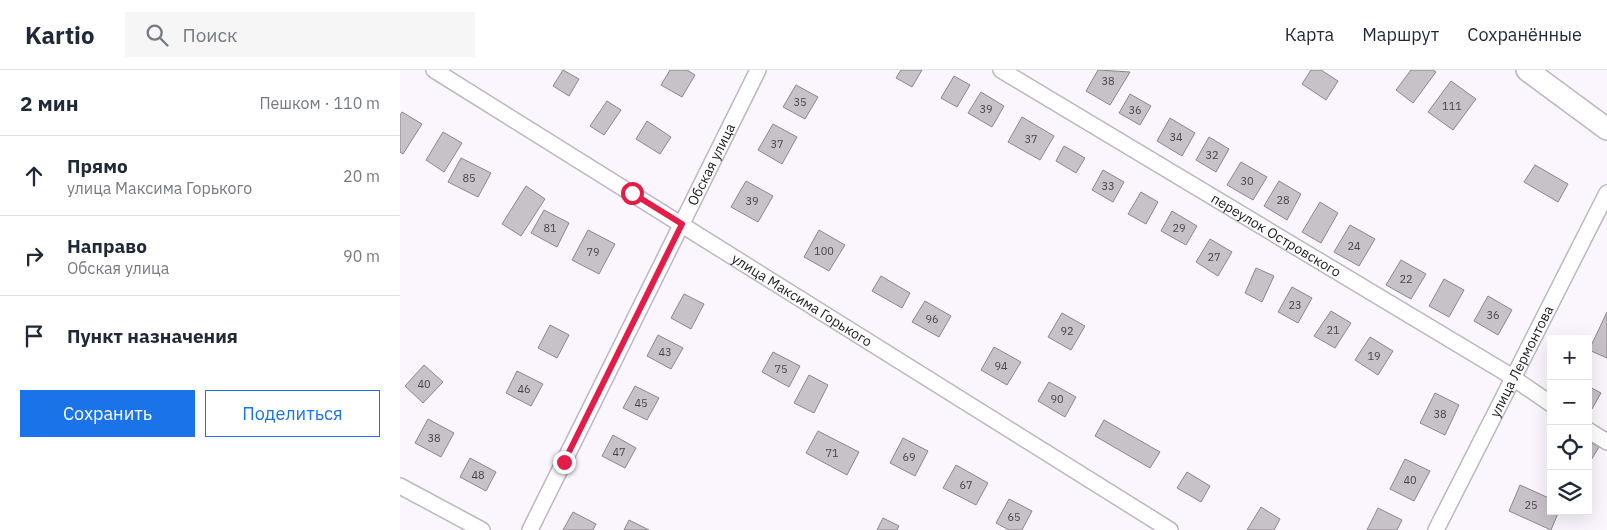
<!DOCTYPE html>
<html lang="ru">
<head>
<meta charset="utf-8">
<style>
	body { margin:0; font-family:"IBM Plex Sans",sans-serif; background:#f6f6f7; color:#1f2937 }
	.controls { position:absolute; right:15px; bottom:15px; display:grid; overflow:hidden; border-radius:0px; box-shadow:0 5px 20px #0002 }
	.controls button { width:45px; height:45px; display:grid; place-items:center; padding:0; border:0; border-bottom:1px solid #e0e1e3; background:#fff; color:#1f2937; font:25px sans-serif }
	.stop { position:absolute; width:15px; height:15px; margin:-11px; border:4px solid #e11d48; border-radius:50%; background:#fff }
	.stop.end { background:#e11d48; border-color:#fff; box-shadow:0 1px 5px #0008 }
	.list { margin:0; padding:0; list-style:none }
	h2 { display:flex; justify-content:space-between; align-items:center; height:65px; margin:0; padding:0 20px; font-size:21px }
	h2 small { font-size:16px; font-weight:400; color:#747a83 }
	.list li { display:grid; grid-template-columns:32px 1fr auto; gap:15px; align-items:center; box-sizing:border-box; height:80px; padding:0 20px; border-top:1px solid #e0e1e3 }
	.list b { display:block; font-size:19px; white-space:nowrap }
	.list p { margin:0; font-size:16px; white-space:nowrap; color:#747a83 }
	.list em { font-size:16px; font-style:normal; color:#747a83 }
	.actions { display:flex; gap:10px; padding:15px 20px }
	.actions a { flex:1; padding:11px 0; border:1px solid #1a73e8; border-radius:0px; text-align:center; font-size:18px; color:#1a73e8 }
	.actions .main { background:#1a73e8; color:#fff }
	.icon { flex:none; width:28px; height:28px; fill:none; stroke:currentColor; stroke-width:2; stroke-linecap:round; stroke-linejoin:round }
	.map { position:relative; flex:none; width:1207px; height:460px; overflow:hidden }
	header { display:flex; align-items:center; gap:30px; box-sizing:border-box; height:70px; padding:0 25px; background:#fff; border-bottom:1px solid #e0e1e3 }
	header strong { font-size:24px }
	nav { display:flex; gap:28px; margin-inline-start:auto; font-size:18px }
	.search { width:350px; height:45px; background:#f6f6f7; display:flex; align-items:center; gap:12px; box-sizing:border-box; padding:0 18px; border-radius:0px; color:#747a83; font-size:19px }
	main { display:flex }
	aside { flex:1; background:#fff }
	.map>svg:first-child { display:block }
</style>
</head>
<body>
<header>
<strong>Kartio</strong>
<div class="search"><svg class="icon" aria-label="search" viewBox="0 0 24 24"><circle cx="10" cy="10" r="6"/><path d="M15 15l6 6"/></svg>Поиск</div>
<nav><a>Карта</a><a>Маршрут</a><a>Сохранённые</a></nav>
</header>
<main>
<aside>
<h2>2 мин<small>Пешком · 110 m</small></h2>
<ul class="list">
<li><svg class="icon" aria-label="ahead" viewBox="0 0 24 24"><path d="M12 20V5M6 11l6-6 6 6"/></svg><div><b>Прямо</b><p>улица Максима Горького</p></div><em>20 m</em></li>
<li><svg class="icon" aria-label="right" viewBox="0 0 24 24"><path d="M7 20v-9h11M14 6l5 5-5 5"/></svg><div><b>Направо</b><p>Обская улица</p></div><em>90 m</em></li>
<li><svg class="icon" aria-label="arrive" viewBox="0 0 24 24"><path d="M6 21V4h12l-3 4 3 4H6"/></svg><div><b>Пункт назначения</b></div></li>
</ul>
<div class="actions"><a class="main">Сохранить</a><a>Поделиться</a></div>
</aside>
<div class="map">
<svg width="1207" height="460" viewBox="0 0 1207 460">
	<rect width="100%" height="100%" fill="#fbf5fd"/>
	<g fill="#c7c1c8" stroke="#8c868d">
		<path d="M163,0L179,9L169,26L153,16Z"/>
		<path d="M270,0H287L295,5L282,27L261,15Z"/>
		<path d="M501,0H522L512,17L496,8Z"/>
		<path d="M698,0L730,2L710,35L686,21Z"/>
		<path d="M911,0H921L938,11L926,30L902,14Z"/>
		<path d="M1011,0H1033L1036,2L1013,33L996,20Z"/>
		<path d="M554,6L570,15L557,37L541,28Z"/>
		<path d="M1051,11L1076,29L1053,60L1028,42Z"/>
		<path d="M396,15L418,27L405,49L383,37Z"/>
		<path d="M581,22L604,36L592,57L568,43Z"/>
		<path d="M730,24L751,36L740,55L719,43Z"/>
		<path d="M207,31L221,40L204,65L190,56Z"/>
		<path d="M2,42L22,54L3,84L0,82V45Z"/>
		<path d="M622,47L654,66L640,90L608,72Z"/>
		<path d="M770,48L795,63L782,86L757,71Z"/>
		<path d="M247,51L271,67L260,84L236,69Z"/>
		<path d="M373,54L397,67L382,94L358,80Z"/>
		<path d="M43,62L62,73L44,102L26,90Z"/>
		<path d="M809,67L829,79L816,102L796,90Z"/>
		<path d="M664,76L685,88L676,103L656,91Z"/>
		<path d="M61,88L91,103L78,127L48,112Z"/>
		<path d="M841,92L867,107L853,130L827,115Z"/>
		<path d="M1135,95L1168,114L1158,132L1124,112Z"/>
		<path d="M703,100L724,112L713,132L692,120Z"/>
		<path d="M346,111L373,126L358,152L331,137Z"/>
		<path d="M879,111L901,124L887,150L864,136Z"/>
		<path d="M126,116L145,129L121,166L102,154Z"/>
		<path d="M741,122L758,132L746,154L728,144Z"/>
		<path d="M920,132L938,143L921,173L902,162Z"/>
		<path d="M144,140L169,153L157,177L131,163Z"/>
		<path d="M772,141L797,156L786,175L761,161Z"/>
		<path d="M950,155L975,169L959,196L934,182Z"/>
		<path d="M188,160L215,174L199,204L172,190Z"/>
		<path d="M419,160L445,175L429,201L404,187Z"/>
		<path d="M810,169L832,182L818,206L796,192Z"/>
		<path d="M1001,190L1026,204L1011,229L986,215Z"/>
		<path d="M856,198L874,206L862,232L845,223Z"/>
		<path d="M481,206L510,223L502,238L472,221Z"/>
		<path d="M1044,209L1064,220L1049,247L1029,236Z"/>
		<path d="M892,217L912,228L898,253L878,242Z"/>
		<path d="M284,224L304,234L291,259L271,248Z"/>
		<path d="M1088,226L1112,240L1098,265L1074,251Z"/>
		<path d="M525,231L551,246L539,267L512,252Z"/>
		<path d="M931,241L951,253L935,278L914,266Z"/>
		<path d="M1207,242V288L1189,280Z"/>
		<path d="M662,243L685,256L671,280L648,267Z"/>
		<path d="M150,255L169,265L157,288L138,278Z"/>
		<path d="M258,265L283,278L271,299L247,286Z"/>
		<path d="M970,267L993,281L978,305L955,290Z"/>
		<path d="M594,277L621,292L607,315L581,300Z"/>
		<path d="M373,282L400,296L389,317L362,302Z"/>
		<path d="M24,295L43,312L23,333L5,316Z"/>
		<path d="M117,301L143,314L131,336L106,323Z"/>
		<path d="M409,305L428,315L414,343L394,333Z"/>
		<path d="M649,312L676,327L665,347L638,331Z"/>
		<path d="M235,316L259,328L247,350L223,338Z"/>
		<path d="M1188,316L1201,323L1192,339L1188,336Z"/>
		<path d="M1035,323L1059,335L1045,365L1020,353Z"/>
		<path d="M28,349L54,363L41,387L15,373Z"/>
		<path d="M704,350L760,382L750,398L695,366Z"/>
		<path d="M418,361L459,382L447,405L406,383Z"/>
		<path d="M213,365L236,378L225,398L202,386Z"/>
		<path d="M503,368L528,381L515,406L490,393Z"/>
		<path d="M1188,371L1199,377L1188,395Z"/>
		<path d="M70,388L96,402L86,421L60,407Z"/>
		<path d="M1005,389L1030,401L1014,431L990,419Z"/>
		<path d="M556,395L588,413L576,435L543,418Z"/>
		<path d="M787,402L810,416L801,432L777,418Z"/>
		<path d="M1120,415L1151,429V441H1159L1151,460L1109,441Z"/>
		<path d="M609,429L632,441L622,460H609L596,453Z"/>
		<path d="M861,437L880,449L874,460H847Z"/>
		<path d="M978,438L1002,450L997,460H967Z"/>
		<path d="M173,442L196,454L193,460H163Z"/>
		<path d="M483,448L499,456L497,460H477Z"/>
		<path d="M229,450L249,460H224Z"/>
	</g>
	<g fill="none" stroke-linecap="round" stroke-linejoin="round">
		<g stroke="#bdb7bf" stroke-width="18">
			<g id="street">
				<path id="s1" d="M34,0L770,460"/>
				<path id="s2" d="M601,0L1106,303L1151,334"/>
				<path d="M1188,360L1207,372"/>
				<path d="M0,416L82,460"/>
				<path id="s3" d="M130,460L358,0"/>
				<path id="s4" d="M1036,460L1207,123"/>
			</g>
		</g>
		<g stroke="#bdb7bf" stroke-width="24">
			<path id="secondary" d="M1127,0L1207,59"/>
		</g>
		<use href="#street" stroke="#fff" stroke-width="15"/>
		<use href="#secondary" stroke="#fff" stroke-width="21"/>
	</g>
	<g fill="none" stroke-linecap="round" stroke-linejoin="round">
		<path stroke="#e11d48" stroke-width="6" d="M164,392L282,154L232,123"/>
	</g>
	<g text-anchor="middle" stroke-width="4.5" stroke-linejoin="round" paint-order="stroke">
		<g font-size="11" fill="#484448">
			<text x="708" y="15">38</text>
			<text x="400" y="36">35</text>
			<text x="1052" y="40">111</text>
			<text x="586" y="43">39</text>
			<text x="735" y="44">36</text>
			<text x="776" y="71">34</text>
			<text x="631" y="73">37</text>
			<text x="377" y="78">37</text>
			<text x="812" y="89">32</text>
			<text x="69" y="112">85</text>
			<text x="847" y="115">30</text>
			<text x="708" y="120">33</text>
			<text x="883" y="134">28</text>
			<text x="352" y="135">39</text>
			<text x="150" y="162">81</text>
			<text x="779" y="162">29</text>
			<text x="954" y="180">24</text>
			<text x="424" y="185">100</text>
			<text x="193" y="186">79</text>
			<text x="814" y="191">27</text>
			<text x="1006" y="213">22</text>
			<text x="895" y="239">23</text>
			<text x="1093" y="249">36</text>
			<text x="532" y="253">96</text>
			<text x="933" y="264">21</text>
			<text x="667" y="265">92</text>
			<text x="265" y="286">43</text>
			<text x="974" y="290">19</text>
			<text x="601" y="300">94</text>
			<text x="381" y="303">75</text>
			<text x="24" y="318">40</text>
			<text x="124" y="323">46</text>
			<text x="657" y="333">90</text>
			<text x="241" y="337">45</text>
			<text x="1040" y="348">38</text>
			<text x="34" y="372">38</text>
			<text x="219" y="386">47</text>
			<text x="432" y="387">71</text>
			<text x="509" y="391">69</text>
			<text x="78" y="409">48</text>
			<text x="1010" y="414">40</text>
			<text x="566" y="419">67</text>
			<text x="1131" y="439">25</text>
			<text x="614" y="451">65</text>
		</g>
		<g font-size="14" fill="#1d1b1d" stroke="#fff">
			<text dy="5" stroke="none"><textPath href="#s3" startOffset="408">Обская улица</textPath></text>
			<text dy="5" stroke="none"><textPath href="#s2" startOffset="321">переулок Островского</textPath></text>
			<text dy="5" stroke="none"><textPath href="#s1" startOffset="434">улица Максима Горького</textPath></text>
			<text dy="5" stroke="none"><textPath href="#s4" startOffset="189">улица Лермонтова</textPath></text>
		</g>
	</g>
</svg>
<div class="controls">
<button>+</button>
<button>−</button>
<button><svg class="icon" aria-label="locate" viewBox="0 0 24 24"><circle cx="12" cy="12" r="6"/><path d="M12 2v4M12 18v4M2 12h4M18 12h4"/></svg></button>
<button><svg class="icon" aria-label="layers" viewBox="0 0 24 24"><path d="M12 4l9 5-9 5-9-5zM3 14l9 5 9-5"/></svg></button>
</div>
<div class="stop" style="left:232px;top:123px"></div>
<div class="stop end" style="left:164px;top:392px"></div>
</div>
</main>
</body>
</html>
